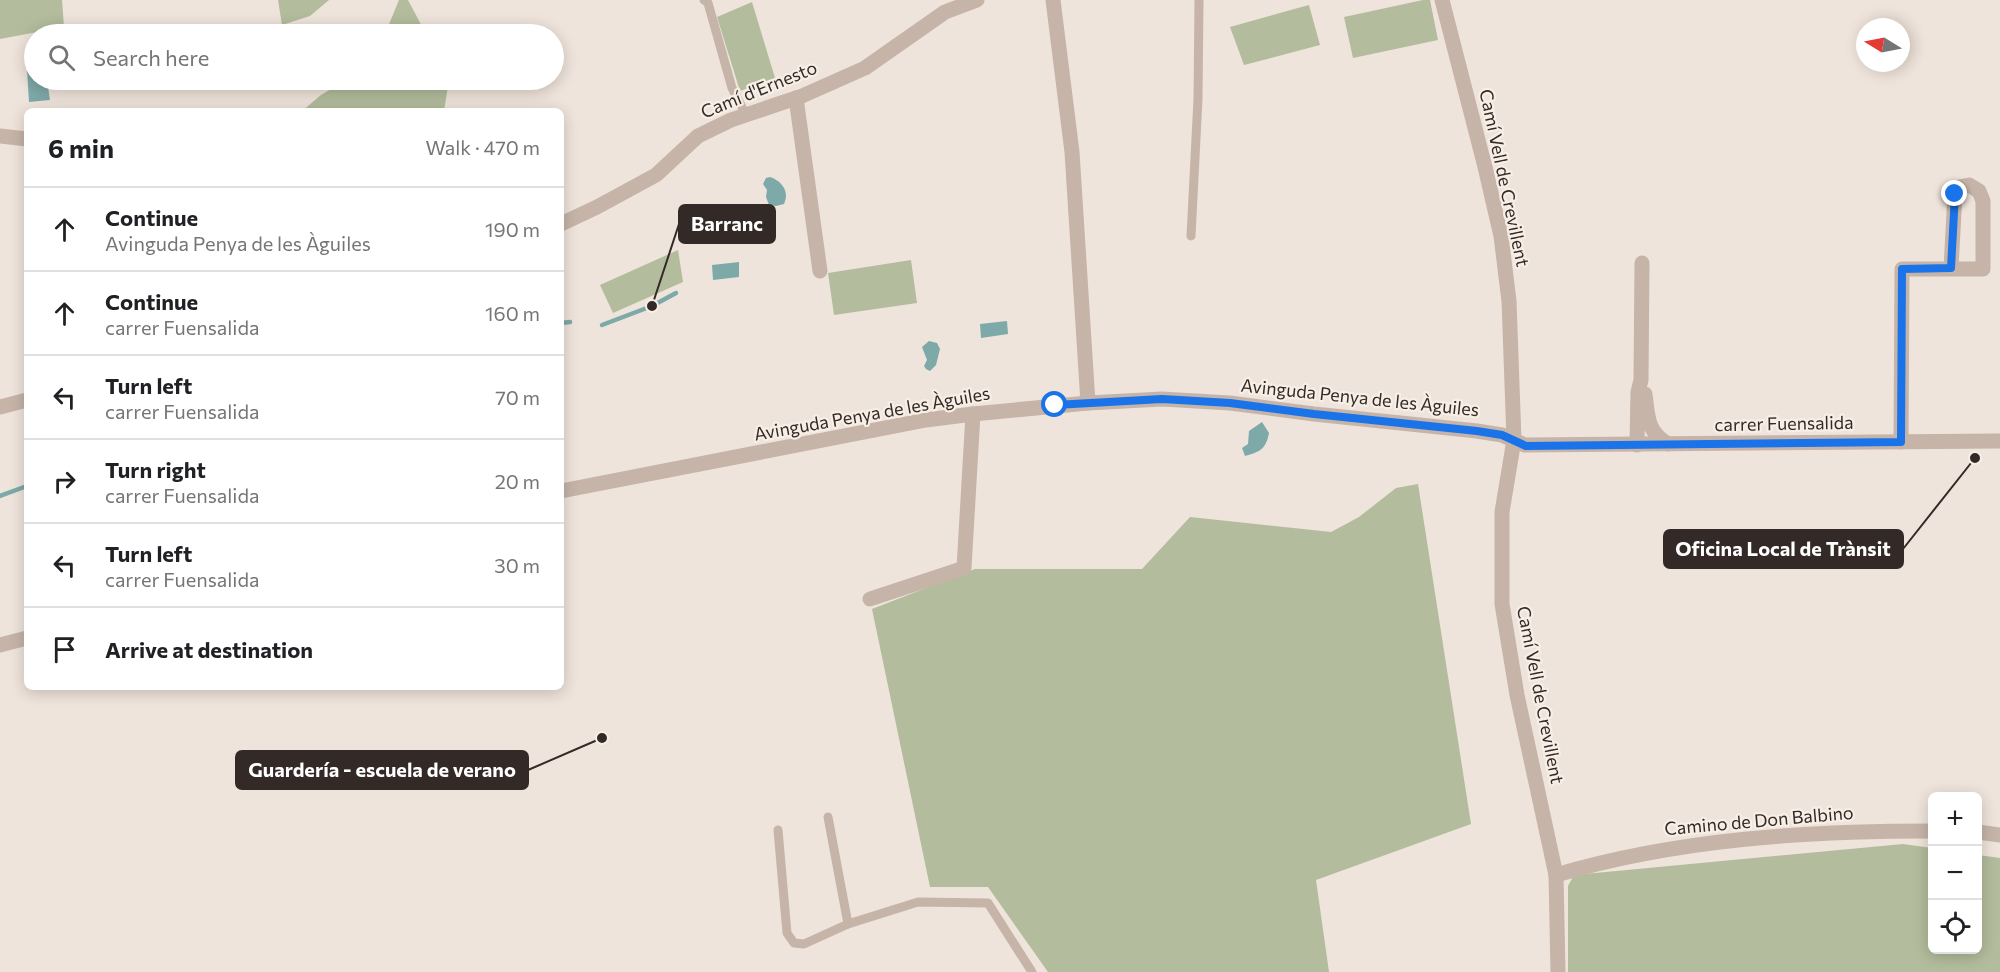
<!DOCTYPE html>
<html lang="en">
<head>
<meta charset="utf-8">
<style>
	body { margin:0; font-family:Commissioner,sans-serif; background:#f2f2f2; color:#202124 }
	.controls { position:absolute; right:18px; bottom:18px; display:grid; overflow:hidden; border-radius:9px; box-shadow:0 3px 15px #0003 }
	.controls button { width:54px; height:54px; display:grid; place-items:center; padding:0; border:0; border-bottom:2px solid #e0e0e0; background:#fff; color:#202124; font:30px sans-serif }
	.compass { position:absolute; left:1856px; top:18px; width:54px; height:54px; border-radius:50%; background:#fff; box-shadow:0 3px 15px #0003; rotate:280deg }
	.stop { position:absolute; width:18px; height:18px; margin:-14px; border:4px solid #1a73e8; border-radius:50%; background:#fff }
	.stop.end { background:#1a73e8; border-color:#fff; box-shadow:0 2px 6px #0008 }
	.list { margin:0; padding:0; list-style:none }
	h2 { display:flex; justify-content:space-between; align-items:center; height:78px; margin:0; padding:0 24px; font-size:26px }
	h2 small { font-size:20px; font-weight:400; color:#757577 }
	.list li { display:grid; grid-template-columns:39px 1fr auto; gap:18px; align-items:center; box-sizing:border-box; height:84px; padding:0 24px; border-top:2px solid #e0e0e0 }
	.list b { display:block; font-size:22px; white-space:nowrap }
	.list p { margin:0; font-size:20px; white-space:nowrap; color:#757577 }
	.list em { font-size:20px; font-style:normal; color:#757577 }
	.icon { flex:none; width:33px; height:33px; fill:none; stroke:currentColor; stroke-width:2; stroke-linecap:round; stroke-linejoin:round }
	.map { position:relative; flex:none; width:2000px; height:972px; overflow:hidden }
	.search { position:absolute; background:#fff; box-shadow:0 3px 15px #0003; left:24px; top:24px; width:540px; height:66px; display:flex; align-items:center; gap:15px; box-sizing:border-box; padding:0 21px; border-radius:33px; color:#757577; font-size:22px }
	.panel { position:absolute; background:#fff; box-shadow:0 3px 15px #0003; left:24px; top:108px; width:540px; height:582px; border-radius:9px }
	.map>svg:first-child { display:block }
</style>
</head>
<body>
<div class="map">
<svg width="2000" height="972" viewBox="0 0 2000 972">
	<rect width="100%" height="100%" fill="#efe4db"/>
	<g fill="#b3bc9c">
		<path d="M0,0H62L64,27L0,39Z"/>
		<path d="M278,0H329L310,16L282,25Z"/>
		<path d="M399,0H408L426,34H385Z"/>
		<path d="M1423,0H1430L1438,40L1353,58L1344,17Z"/>
		<path d="M752,2L775,78L740,91L717,17Z"/>
		<path d="M1309,5L1320,45L1244,65L1230,27Z"/>
		<path d="M346,80H449L444,111H302L321,95Z"/>
		<path d="M678,250L683,282L613,313L600,285Z"/>
		<path d="M911,260L917,303L834,315L828,273Z"/>
		<path d="M1418,484L1471,824L1316,880L1329,972H1048L988,887H930L872,609L975,569H1142L1190,517L1331,532L1359,517L1396,488Z"/>
		<path d="M1903,844L1932,848V950H1978V855L2000,858V972H1568V886L1574,875Z"/>
	</g>
	<g fill="#7da9a8">
		<path d="M34,69V80H47L50,100L29,102L27,70Z"/>
		<path d="M770,177C782,181 790,192 784,204L776,206L769,205L766,197L767,190L763,184L766,178Z"/>
		<path d="M739,262V277L713,280L712,265Z"/>
		<path d="M1007,321L1008,334L981,338L980,324Z"/>
		<path d="M929,341L937,343L940,349L936,365L930,371L926,369L924,366L927,360L922,347Z"/>
		<path d="M1262,422L1269,433C1266,449 1260,452 1245,456L1242,448L1248,444L1249,431Z"/>
	</g>
	<g fill="none" stroke-linecap="round" stroke-linejoin="round">
		<g stroke="#7da9a8" stroke-width="4.5">
			<path d="M561,323L570,322"/>
			<path d="M602,325L652,306L676,293"/>
			<path d="M0,496L27,486"/>
		</g>
		<g stroke="#c6b4a8" stroke-width="9">
			<path d="M704,0L708,3L732,88L746,115"/>
			<path d="M1191,236L1198,99L1199,0"/>
			<path d="M828,817L848,924"/>
			<path d="M778,830L787,933L794,943L804,944L848,924L918,902L988,903L1032,972"/>
		</g>
		<g stroke="#c6b4a8" stroke-width="15">
			<path d="M1053,0L1072,152L1088,403"/>
			<path d="M796,98L820,271"/>
			<path d="M0,136L27,139"/>
			<path d="M561,224L597,207L656,175L698,136L731,120L802,96L865,68L945,12L977,0"/>
			<path d="M1645,394C1648,417 1647,432 1668,444"/>
			<path d="M0,407L27,400"/>
			<path d="M1901,442L1902,269H1983V201L1979,191L1969,185L1959,187L1955,194L1951,268"/>
			<path d="M1637,445L1638,392L1641,380L1642,263"/>
			<path d="M561,491L926,420L973,414L1088,403L1162,399L1230,403L1314,414L1477,431L1502,435L1525,445L2000,441"/>
			<path d="M870,599L964,568L973,414"/>
			<path d="M0,645L27,638"/>
			<path d="M1978,832L2000,835"/>
			<path d="M1556,875C1677,839 1807,831 1932,831"/>
		</g>
		<path stroke="#c6b4a8" stroke-width="15" d="M1442,0L1485,167L1501,236L1509,301L1514,440L1502,512V604L1517,695L1556,875L1558,972"/>
	</g>
	<g fill="none" stroke-linecap="round" stroke-linejoin="round">
		<path stroke="#1a73e8" stroke-width="8" d="M1055,405L1162,399L1230,403L1314,414L1477,431L1502,435L1526,446L1901,442L1902,269L1951,268L1955,194"/>
	</g>
	<g text-anchor="middle" stroke-width="4.5" stroke-linejoin="round" paint-order="stroke">
		<g font-size="18" fill="#332a27" stroke="#f7efe6">
			<text transform="translate(759 90) rotate(-22)" y="6">Camí d'Ernesto</text>
			<text transform="translate(1504 178) rotate(78)" y="6">Camí Vell de Crevillent</text>
			<text transform="translate(1360 398) rotate(6)" y="6">Avinguda Penya de les Àguiles</text>
			<text transform="translate(872 414) rotate(-10)" y="6">Avinguda Penya de les Àguiles</text>
			<text transform="translate(1784 424) rotate(-1)" y="6">carrer Fuensalida</text>
			<text transform="translate(1540 695) rotate(79)" y="6">Camí Vell de Crevillent</text>
			<text transform="translate(1759 821) rotate(-5)" y="6">Camino de Don Balbino</text>
		</g>
	</g>
	<path fill="none" stroke="#332a27" stroke-width="2" d="M652 306L679 224M1975 458L1903 549M602 738L528 770"/>
	<g fill="#332a27" stroke="#f7efe6" stroke-width="2">
		<circle cx="652" cy="306" r="6"/>
		<circle cx="1975" cy="458" r="6"/>
		<circle cx="602" cy="738" r="6"/>
	</g>
	<g fill="#332a27" stroke="#332a27" stroke-width="2">
		<rect x="679" y="205" width="96" height="38" rx="6"/>
		<rect x="1664" y="530" width="239" height="38" rx="6"/>
		<rect x="236" y="751" width="292" height="38" rx="6"/>
	</g>
	<g font-size="20" text-anchor="middle" font-weight="bold" fill="#fff">
		<text x="727" y="231">Barranc</text>
		<text x="1783" y="556">Oficina Local de Trànsit</text>
		<text x="382" y="777">Guardería - escuela de verano</text>
	</g>
</svg>
<div class="controls">
<button>+</button>
<button>−</button>
<button><svg class="icon" aria-label="locate" viewBox="0 0 24 24"><circle cx="12" cy="12" r="6"/><path d="M12 2v4M12 18v4M2 12h4M18 12h4"/></svg></button>
</div>
<svg class="compass" viewBox="-18 -18 36 36"><path d="M0-13l5 13h-10z" fill="#e53935"/><path d="M0 13l5-13h-10z" fill="#757577"/></svg>
<div class="stop" style="left:1055px;top:405px"></div>
<div class="stop end" style="left:1955px;top:194px"></div>
<div class="search"><svg class="icon" aria-label="search" viewBox="0 0 24 24"><circle cx="10" cy="10" r="6"/><path d="M15 15l6 6"/></svg>Search here</div>
<section class="panel">
<h2>6 min<small>Walk · 470 m</small></h2>
<ul class="list">
<li><svg class="icon" aria-label="ahead" viewBox="0 0 24 24"><path d="M12 20V5M6 11l6-6 6 6"/></svg><div><b>Continue</b><p>Avinguda Penya de les Àguiles</p></div><em>190 m</em></li>
<li><svg class="icon" aria-label="ahead" viewBox="0 0 24 24"><path d="M12 20V5M6 11l6-6 6 6"/></svg><div><b>Continue</b><p>carrer Fuensalida</p></div><em>160 m</em></li>
<li><svg class="icon" aria-label="left" viewBox="0 0 24 24"><path d="M17 20v-9H6M10 6l-5 5 5 5"/></svg><div><b>Turn left</b><p>carrer Fuensalida</p></div><em>70 m</em></li>
<li><svg class="icon" aria-label="right" viewBox="0 0 24 24"><path d="M7 20v-9h11M14 6l5 5-5 5"/></svg><div><b>Turn right</b><p>carrer Fuensalida</p></div><em>20 m</em></li>
<li><svg class="icon" aria-label="left" viewBox="0 0 24 24"><path d="M17 20v-9H6M10 6l-5 5 5 5"/></svg><div><b>Turn left</b><p>carrer Fuensalida</p></div><em>30 m</em></li>
<li><svg class="icon" aria-label="arrive" viewBox="0 0 24 24"><path d="M6 21V4h12l-3 4 3 4H6"/></svg><div><b>Arrive at destination</b></div></li>
</ul>
</section>
</div>
</body>
</html>
